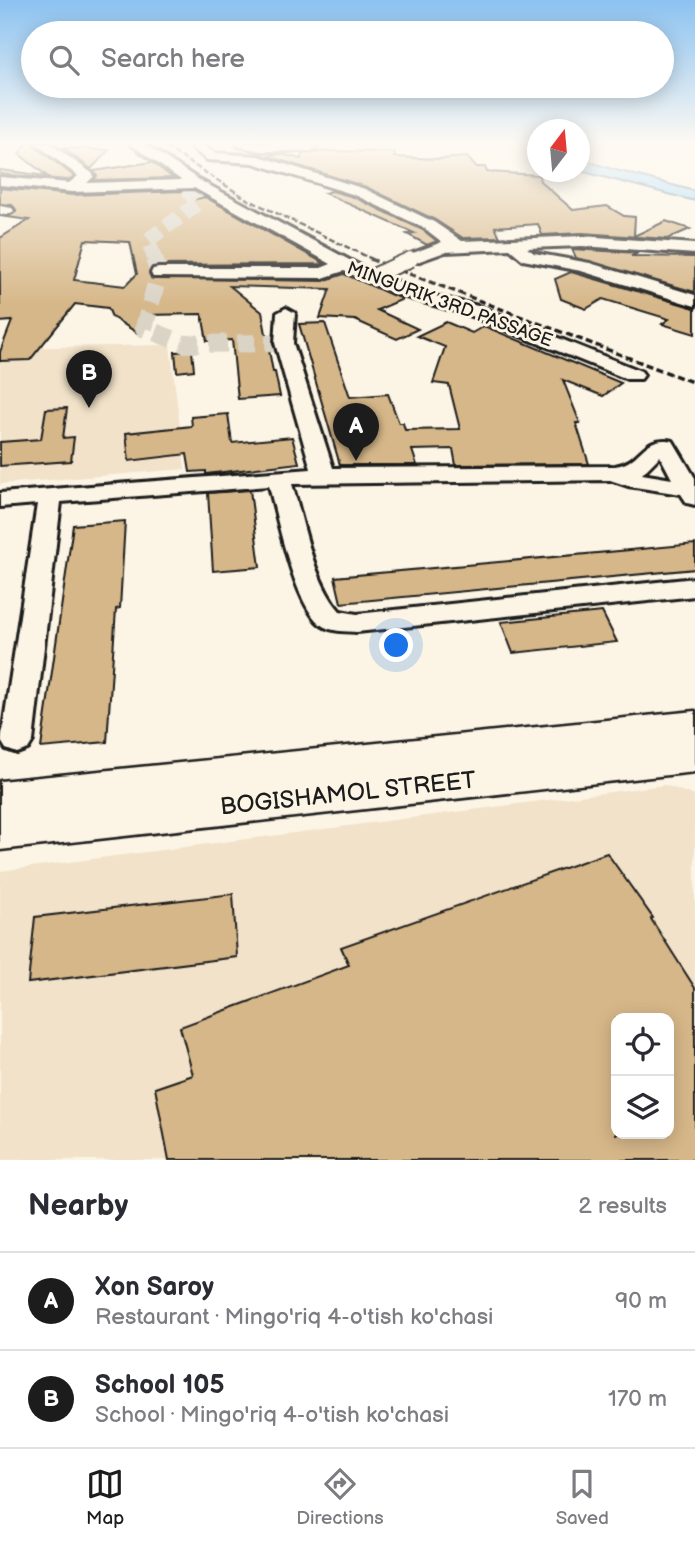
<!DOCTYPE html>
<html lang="en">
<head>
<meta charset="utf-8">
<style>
	body { margin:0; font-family:"Balsamiq Sans",sans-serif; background:#f7f7f7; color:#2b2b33 }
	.controls { position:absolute; right:21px; bottom:21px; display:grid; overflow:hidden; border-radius:14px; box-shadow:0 4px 18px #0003 }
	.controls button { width:63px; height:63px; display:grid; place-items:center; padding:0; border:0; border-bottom:2px solid #e1e1e2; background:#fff; color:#2b2b33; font:35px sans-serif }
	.compass { position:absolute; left:527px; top:119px; width:63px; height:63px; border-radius:50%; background:#fff; box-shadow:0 4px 18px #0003; rotate:16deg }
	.you { position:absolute; left:397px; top:646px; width:24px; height:24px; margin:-18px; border:5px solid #fff; border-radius:50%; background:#1a73e8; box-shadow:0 0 0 10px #1a73e833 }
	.badge { display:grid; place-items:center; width:46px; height:46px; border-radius:50%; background:#1c1c1c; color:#fff; font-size:23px; font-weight:700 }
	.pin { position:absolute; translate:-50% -58px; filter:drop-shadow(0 2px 4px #0008) }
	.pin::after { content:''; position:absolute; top:37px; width:24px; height:21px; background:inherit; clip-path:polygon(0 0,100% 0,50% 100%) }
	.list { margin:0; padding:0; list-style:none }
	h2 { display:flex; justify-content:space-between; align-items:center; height:91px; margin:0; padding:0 28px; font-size:30px }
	h2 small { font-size:23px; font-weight:400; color:#7c7c81 }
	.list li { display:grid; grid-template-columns:46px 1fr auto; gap:21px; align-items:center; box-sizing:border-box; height:98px; padding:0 28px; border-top:2px solid #e1e1e2 }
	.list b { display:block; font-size:26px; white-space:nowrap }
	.list p { margin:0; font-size:23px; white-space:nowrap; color:#7c7c81 }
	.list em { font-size:23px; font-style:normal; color:#7c7c81 }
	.icon { flex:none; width:38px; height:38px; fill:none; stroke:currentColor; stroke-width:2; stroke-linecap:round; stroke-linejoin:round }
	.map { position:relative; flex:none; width:695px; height:1160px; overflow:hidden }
	.search { position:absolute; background:#fff; box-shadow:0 4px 18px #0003; left:21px; right:21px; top:21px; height:77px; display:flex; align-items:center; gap:18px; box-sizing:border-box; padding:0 24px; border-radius:38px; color:#7c7c81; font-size:26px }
	.sheet { height:287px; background:#fff }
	nav { display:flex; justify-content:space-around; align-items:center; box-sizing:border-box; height:98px; border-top:2px solid #e1e1e2; background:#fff; font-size:19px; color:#7c7c81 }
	nav a { display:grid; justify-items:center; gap:4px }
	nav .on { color:#1c1c1c }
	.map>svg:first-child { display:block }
</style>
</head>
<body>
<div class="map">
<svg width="695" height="1160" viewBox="0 0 695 1160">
	<rect width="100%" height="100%" fill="#fcf5e5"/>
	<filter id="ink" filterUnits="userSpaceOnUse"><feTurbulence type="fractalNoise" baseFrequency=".0143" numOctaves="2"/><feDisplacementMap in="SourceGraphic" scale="14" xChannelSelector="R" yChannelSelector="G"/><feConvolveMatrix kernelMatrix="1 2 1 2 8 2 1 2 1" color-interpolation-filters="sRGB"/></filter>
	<g filter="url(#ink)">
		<g fill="#f1e2c9" fill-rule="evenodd">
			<path d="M170,345L185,469L0,484V348Z"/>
			<path d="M665,785L695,796V1160H0V871ZM616,1018H669V1134H616Z"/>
		</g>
		<path fill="#9fd8ff" stroke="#6b8da4" stroke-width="2" d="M580,158L605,167L695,191V201L580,171Z"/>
		<g fill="#d6b789" stroke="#1c1c1c" stroke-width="2" fill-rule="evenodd">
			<path d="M27,143H30L74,176L68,180L0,174V170L47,176L19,154Z"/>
			<path d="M63,148L109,150L91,169Z"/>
			<path d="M326,151L395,152L394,157L440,159L467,157L476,167H485L487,172L539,175L540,181L573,210L607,206L624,216L635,217L634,236L666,221L690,229L667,239L582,233L542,235L538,224L495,227L500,237L463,238L435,220L366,187L267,156L281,154L301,159L302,154Z"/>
			<path d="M152,162L173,178L94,180L97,176L94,171Z"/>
			<path d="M0,188L72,195L183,191L192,200L205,197L325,264L159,265L151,268V278L323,281L344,274L403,299L377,310L418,329L397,339L355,320L320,318L330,289L230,286L262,312L273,372H275L280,396L238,399L232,340L207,341L202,314L144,315L141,335L112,317L108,308L75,304L30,360L0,361V352L12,321L0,322V238L29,220L8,217L16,210L12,205L0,204ZM85,240L130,242L137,274L125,286L74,280Z"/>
			<path d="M332,191L354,197L423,230L437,241L427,245L407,234L414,233L324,193Z"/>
			<path d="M572,249L638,253L631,256L695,257V292L576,258Z"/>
			<path d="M571,272L695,308V334L662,324L669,319L603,299L586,309L561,299L555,279Z"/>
			<path d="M446,322L472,333L484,326L621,383L603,396L563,380L580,423H576L589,464L456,465L453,449L412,450L417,465H340L299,324L325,323L350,397L388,394L399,423H403L405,430L460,429L449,385L433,383L445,347L417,336Z"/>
			<path d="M192,351L194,370L177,372L175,352Z"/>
			<path d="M67,408L63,438L74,437L71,461L0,466V442L41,439L46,409Z"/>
			<path d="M228,414L232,443L292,437L299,463L206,474V471L190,472L187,454L129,461L126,433L192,426L191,417Z"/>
			<path d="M250,490L260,567L213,571L208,493Z"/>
			<path d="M125,521L120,608L116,609L107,742L41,748L73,525Z"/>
			<path d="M695,544V569L341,603L335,577Z"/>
			<path d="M602,612L617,642L513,653L501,622Z"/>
			<path d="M607,853L653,918L651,919L695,988V1160H169L155,1088L193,1075L180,1027L349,965L341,947ZM616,1018H669V1134H616Z"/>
			<path d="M233,894L237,957L28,983L35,917Z"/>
		</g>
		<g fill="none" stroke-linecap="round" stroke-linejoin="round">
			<path stroke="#dad4c7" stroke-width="15" stroke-dasharray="15 7" stroke-linecap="butt" d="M155,260L148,240L198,204L190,193L196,184"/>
			<path stroke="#dad4c7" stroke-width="18" stroke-dasharray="18 10" stroke-linecap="butt" d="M154,259L159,273L144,328L185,344L284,343"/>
			<g stroke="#1c1c1c" stroke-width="6">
				<g id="minor">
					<path d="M35,143H49L92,173L94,176L87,183L181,180L129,143H143L201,181L370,271L439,297L478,306L641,371L644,375L641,379H627L466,314L392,293L344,271L323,278L153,277L151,273L153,269L159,268H321L331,264L194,188L72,192L0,185V177L69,183L78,176Z"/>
					<path d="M186,143H200L215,153L259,156L365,189L434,222L462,241L582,236L695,244V254L582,246L527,248L534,253L590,263L695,295V306L581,271L523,260L510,249L445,252L417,262H405L403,259L405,256L442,242L424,228L355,195L253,163L207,160Z"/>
					<path d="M237,143H311L317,147L311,151H262L238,146Z"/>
					<path d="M0,206L12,208L14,211L7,215L0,214Z"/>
					<path d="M286,308L295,313L293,343L333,468L615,466C642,463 642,434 673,441L695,478V505L687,503L681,494L628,486L610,480L292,484C304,523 313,581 340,611L357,614L695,578V596L357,632C346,631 329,632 320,624C294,602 278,520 269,486L61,502L33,741L28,749L17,753L6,749L1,741L37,504L0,507V493L311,469L275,343L277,313ZM660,456L672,479L642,474Z"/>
				</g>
			</g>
			<g stroke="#1c1c1c" stroke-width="5">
				<path id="secondary" d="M695,711V772L0,850V781Z"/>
			</g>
			<use href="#minor" fill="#fcf5e5" fill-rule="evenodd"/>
			<use href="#secondary" fill="#fcf5e5" fill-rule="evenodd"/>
			<path stroke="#1c1c1c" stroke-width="2.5" stroke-dasharray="6 2.5" stroke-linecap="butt" d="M159,143L247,199L374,260"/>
			<path stroke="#1c1c1c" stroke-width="3.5" stroke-dasharray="7 3.5" stroke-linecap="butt" d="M370,259L695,383"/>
			<g stroke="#1c1c1c" stroke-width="13" stroke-linecap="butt">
				<path id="pedestrian-bridge-far1" d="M408,260L411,259"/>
			</g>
			<g stroke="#1c1c1c" stroke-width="18" stroke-linecap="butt">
				<path id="pedestrian-bridge" d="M371,277L411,259"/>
			</g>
			<use href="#pedestrian-bridge-far1" stroke="#fcf5e5" stroke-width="10"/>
			<use href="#pedestrian-bridge" stroke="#fcf5e5" stroke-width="14"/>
		</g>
	</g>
	<linearGradient id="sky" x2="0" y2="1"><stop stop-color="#8bc2f1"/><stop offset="0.47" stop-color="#fefaf3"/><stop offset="1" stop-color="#fefaf3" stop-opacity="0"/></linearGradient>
	<rect width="695" height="305" fill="url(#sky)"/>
	<g text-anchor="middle" stroke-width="6" stroke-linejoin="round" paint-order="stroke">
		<g font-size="18" fill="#1c1c1c" stroke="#fcf5e5">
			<text transform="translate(450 304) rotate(20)" y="6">MINGURIK 3RD PASSAGE</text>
		</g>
		<g font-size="24" fill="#1c1c1c" stroke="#fcf5e5">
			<text transform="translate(348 793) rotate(-6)" y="8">BOGISHAMOL STREET</text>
		</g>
	</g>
</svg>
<div class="controls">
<button><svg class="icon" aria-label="locate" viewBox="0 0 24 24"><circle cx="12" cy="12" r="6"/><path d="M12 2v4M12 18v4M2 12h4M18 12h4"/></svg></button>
<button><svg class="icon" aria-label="layers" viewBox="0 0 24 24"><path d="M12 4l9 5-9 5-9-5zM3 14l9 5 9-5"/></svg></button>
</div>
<svg class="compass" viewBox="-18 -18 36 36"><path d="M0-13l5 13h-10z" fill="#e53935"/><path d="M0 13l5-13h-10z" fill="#7c7c81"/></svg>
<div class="you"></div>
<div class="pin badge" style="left:356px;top:461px">A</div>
<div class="pin badge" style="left:89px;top:408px">B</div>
<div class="search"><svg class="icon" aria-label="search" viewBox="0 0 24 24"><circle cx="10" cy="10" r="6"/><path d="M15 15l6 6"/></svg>Search here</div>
</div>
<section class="sheet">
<h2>Nearby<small>2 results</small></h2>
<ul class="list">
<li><span class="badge">A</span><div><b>Xon Saroy</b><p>Restaurant · Mingo'riq 4-o'tish ko'chasi</p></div><em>90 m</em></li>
<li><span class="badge">B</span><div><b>School 105</b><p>School · Mingo'riq 4-o'tish ko'chasi</p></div><em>170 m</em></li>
</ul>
</section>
<nav>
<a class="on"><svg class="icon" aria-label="map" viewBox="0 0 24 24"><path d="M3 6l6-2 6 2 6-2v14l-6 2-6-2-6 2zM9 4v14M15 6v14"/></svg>Map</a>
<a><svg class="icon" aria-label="directions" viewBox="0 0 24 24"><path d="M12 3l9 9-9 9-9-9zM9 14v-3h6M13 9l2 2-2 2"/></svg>Directions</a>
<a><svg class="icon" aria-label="saved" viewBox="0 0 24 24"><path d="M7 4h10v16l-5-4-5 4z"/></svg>Saved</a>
</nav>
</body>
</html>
